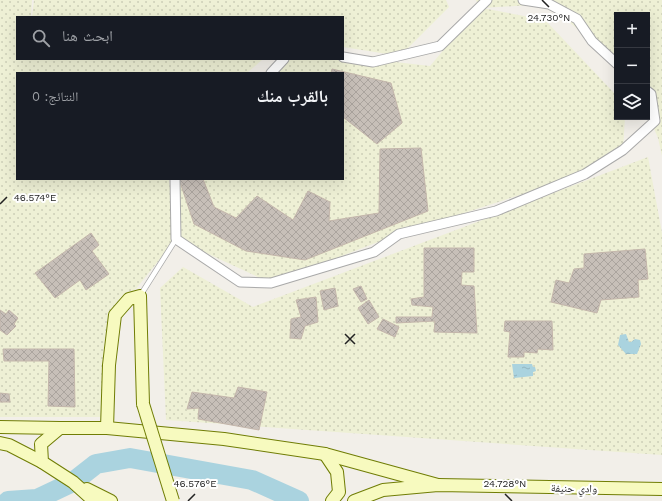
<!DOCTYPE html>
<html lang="ar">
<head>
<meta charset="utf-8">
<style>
	body { margin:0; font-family:"Work Sans","Noto Naskh Arabic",sans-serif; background:#242831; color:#f1f3f6; direction:rtl }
	.controls { position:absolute; right:12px; top:12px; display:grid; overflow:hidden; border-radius:0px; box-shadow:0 4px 16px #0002 }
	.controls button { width:36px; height:36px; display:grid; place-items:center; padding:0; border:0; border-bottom:1px solid #363941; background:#171b24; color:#f1f3f6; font:20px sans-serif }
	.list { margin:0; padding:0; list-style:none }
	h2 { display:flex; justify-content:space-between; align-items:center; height:52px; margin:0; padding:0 16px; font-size:17px }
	h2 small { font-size:13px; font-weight:400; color:#9ea1a6 }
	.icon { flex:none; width:22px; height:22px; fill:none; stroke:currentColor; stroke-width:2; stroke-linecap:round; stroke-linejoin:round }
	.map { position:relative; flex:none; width:662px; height:501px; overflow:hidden; direction:ltr }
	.search { position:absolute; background:#171b24; box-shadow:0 4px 16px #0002; left:16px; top:16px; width:328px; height:44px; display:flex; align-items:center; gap:10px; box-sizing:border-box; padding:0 14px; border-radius:0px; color:#9ea1a6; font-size:15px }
	.panel { position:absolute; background:#171b24; box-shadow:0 4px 16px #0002; left:16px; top:72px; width:328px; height:108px; border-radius:0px; direction:rtl }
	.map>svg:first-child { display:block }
</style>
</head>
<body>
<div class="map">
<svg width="662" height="501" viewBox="0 0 662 501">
	<defs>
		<pattern id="farmland-dots" width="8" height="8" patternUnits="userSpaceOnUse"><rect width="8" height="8" fill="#eef0d5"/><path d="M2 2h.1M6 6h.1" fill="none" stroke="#ccceb7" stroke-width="1.8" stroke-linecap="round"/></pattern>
		<pattern id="water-ripples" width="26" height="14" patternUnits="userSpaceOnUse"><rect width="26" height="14" fill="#aad3df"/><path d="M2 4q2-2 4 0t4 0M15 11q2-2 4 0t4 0" fill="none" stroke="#92b5bf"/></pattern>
		<pattern id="building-cross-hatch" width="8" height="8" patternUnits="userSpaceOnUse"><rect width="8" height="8" fill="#c7bfb8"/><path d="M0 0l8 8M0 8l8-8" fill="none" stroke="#aba49e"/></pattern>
	</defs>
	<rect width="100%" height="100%" fill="#f2efe9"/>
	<g fill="url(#farmland-dots)">
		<path d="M0,0H32L31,17H17V59H263L247,73H17V179H169L176,235L179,179H343V73H272L284,59H343V56L430,66L479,8L476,0H662V156L658,138L647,112V15H617V66L614,61L558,12L546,4L482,8L545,20L617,96V117H625L623,150L585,174L399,234L271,283L176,239L115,315L107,417H0Z"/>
		<path d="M34,0H446L449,7L400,56L343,47V17H32Z"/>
		<path d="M648,157L662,233V455L166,420L160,288L183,267L253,307Z"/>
	</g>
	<g fill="url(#water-ripples)">
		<path d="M626,334L629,342H631L635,339L640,340L641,344L637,354H626L618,345L620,335Z"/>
		<path d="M512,364H532L533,367H535L536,371L533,372V376L514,378Z"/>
	</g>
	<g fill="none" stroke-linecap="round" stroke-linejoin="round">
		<path stroke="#aad3df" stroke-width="20" d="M8,501L37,499L73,482L96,464L130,458L252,480L299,501"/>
	</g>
	<g fill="url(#building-cross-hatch)" stroke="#c4b6ab">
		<path d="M332,69L391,83L402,123L377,144L343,117V118V73H331Z"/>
		<path d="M421,148L428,211L305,260L246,251L194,224L179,179H203L214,207L236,218L257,196L293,220L308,191L330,202L329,221L379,213L380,149Z"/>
		<path d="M91,233L99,245L92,251L109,274L86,290L80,280L55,298L35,273Z"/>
		<path d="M424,248H474V272H462L461,285L474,286L477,333L434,332L435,321L396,323V317H432L433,307L412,305L411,299L424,297Z"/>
		<path d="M645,249L648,279L638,280L639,297L601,300L597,313L551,302L556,280L569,283L574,269L584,268V254Z"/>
		<path d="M361,286L367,299L361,302L353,289Z"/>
		<path d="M335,288L338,306L324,310L320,291Z"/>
		<path d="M316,297L318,322L305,326L301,339L290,338L291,319L301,317L296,300Z"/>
		<path d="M369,300L379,317L368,324L358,308Z"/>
		<path d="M0,310L6,314L9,310L18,318L14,324L16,326L7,335L0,330Z"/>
		<path d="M383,319L399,327L395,337L377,329Z"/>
		<path d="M505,321H552L553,350L538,349L537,353L524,352V357H508L510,332L504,331Z"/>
		<path d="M3,349H74L75,407L48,406L49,361H4Z"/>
		<path d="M238,387L267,392L259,430L198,419L199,408L187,409L192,392L234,398Z"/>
		<path d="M0,393L9,394L10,402H0Z"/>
	</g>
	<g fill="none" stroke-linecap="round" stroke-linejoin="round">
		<g stroke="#a9a9a9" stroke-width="6">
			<path id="lane" d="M140,296L176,239"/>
		</g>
		<g stroke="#a9a9a9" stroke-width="11">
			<g id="street">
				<path d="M523,0L549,4L577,19L592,41L617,64"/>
				<path d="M343,57L373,62L440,46L487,0"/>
				<path d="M271,73L284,59"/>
				<path d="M175,179L176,239L240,282L271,283L374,252L399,234L496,211L585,174L623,150L655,121L651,94L647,91"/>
			</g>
		</g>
		<g stroke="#707d05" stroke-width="14">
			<g id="secondary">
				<path d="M0,427L60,428H107L224,439L325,454L438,485"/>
				<path d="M60,428L41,444L42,462L73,482L94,501"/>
				<path d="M107,428L109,365L115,315L129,299L140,296L143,404"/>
				<path d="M0,443L9,445L42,462"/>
				<path d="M325,454L337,472L339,492L332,501"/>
				<path d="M87,489L111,501"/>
				<path d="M354,501L383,490L438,485L662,489"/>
			</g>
		</g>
		<use href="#lane" stroke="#fff" stroke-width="4.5"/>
		<use href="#street" stroke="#fff" stroke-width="9"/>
		<use href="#secondary" stroke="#f7fabf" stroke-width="12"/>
		<g stroke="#707d05" stroke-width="14" stroke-linecap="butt">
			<path id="secondary-bridge" d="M143,404L173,501"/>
		</g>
		<use href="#secondary-bridge" stroke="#f7fabf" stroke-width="12"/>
	</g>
	<path fill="none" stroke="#222" stroke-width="1.5" d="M542,0L549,7M0,204L7,197M345,334L355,344M345,344L355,334M505,494L512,501M188,501L195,494"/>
	<g text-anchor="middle" stroke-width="4" stroke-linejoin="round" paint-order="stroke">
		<g font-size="11" fill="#222" stroke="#fff">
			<text transform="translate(574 488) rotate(1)" y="4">وادي حنيفة</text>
		</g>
	</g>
	<g font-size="10" text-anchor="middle" fill="#222" stroke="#fff" stroke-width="4" stroke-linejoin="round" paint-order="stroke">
		<text x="549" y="21">24.730°N</text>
		<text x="35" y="201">46.574°E</text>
		<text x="195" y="487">46.576°E</text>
		<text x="505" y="487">24.728°N</text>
	</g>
</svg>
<div class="controls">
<button>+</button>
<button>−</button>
<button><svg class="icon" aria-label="layers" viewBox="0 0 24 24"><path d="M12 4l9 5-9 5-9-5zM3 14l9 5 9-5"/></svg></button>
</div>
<div class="search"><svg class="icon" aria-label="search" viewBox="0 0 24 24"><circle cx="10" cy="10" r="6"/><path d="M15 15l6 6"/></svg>ابحث هنا</div>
<section class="panel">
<h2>بالقرب منك<small>النتائج: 0</small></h2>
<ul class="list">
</ul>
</section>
</div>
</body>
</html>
